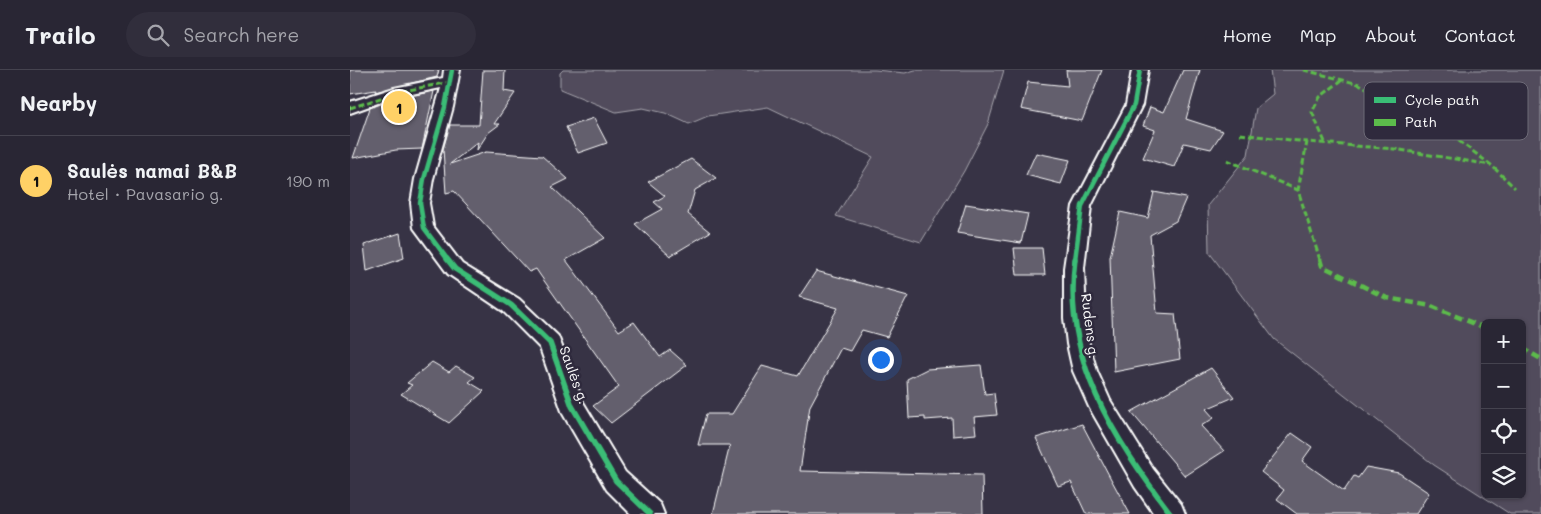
<!DOCTYPE html>
<html lang="en">
<head>
<meta charset="utf-8">
<style>
	body { margin:0; font-family:Mali,sans-serif; background:#312e3c; color:#f1f3f6 }
	.controls { position:absolute; right:15px; bottom:15px; display:grid; overflow:hidden; border-radius:8px; box-shadow:0 1px 4px #0004 }
	.controls button { width:45px; height:45px; display:grid; place-items:center; padding:0; border:0; border-bottom:1px solid #45434f; background:#292634; color:#f1f3f6; font:25px sans-serif }
	.you { position:absolute; left:530px; top:289px; width:18px; height:18px; margin:-12px; border:4px solid #fff; border-radius:50%; background:#1a73e8; box-shadow:0 0 0 8px #1a73e833 }
	.badge { display:grid; place-items:center; width:32px; height:32px; border-radius:50%; background:#ffd166; color:#111; font-size:16px; font-weight:700 }
	.pin { position:absolute; translate:-50% -50%; border:2px solid #fff; box-shadow:0 1px 5px #0006 }
	.list { margin:0; padding:0; list-style:none }
	h2 { display:flex; justify-content:space-between; align-items:center; height:65px; margin:0; padding:0 20px; font-size:21px }
	h2 small { font-size:16px; font-weight:400; color:#a5a5ac }
	.list li { display:grid; grid-template-columns:32px 1fr auto; gap:15px; align-items:center; box-sizing:border-box; height:90px; padding:0 20px; border-top:1px solid #45434f }
	.list b { display:block; font-size:19px; white-space:nowrap }
	.list p { margin:0; font-size:16px; white-space:nowrap; color:#a5a5ac }
	.list em { font-size:16px; font-style:normal; color:#a5a5ac }
	.icon { flex:none; width:28px; height:28px; fill:none; stroke:currentColor; stroke-width:2; stroke-linecap:round; stroke-linejoin:round }
	.map { position:relative; flex:none; width:1191px; height:444px; overflow:hidden }
	header { display:flex; align-items:center; gap:30px; box-sizing:border-box; height:70px; padding:0 25px; background:#292634; border-bottom:1px solid #45434f }
	header strong { font-size:24px }
	nav { display:flex; gap:28px; margin-inline-start:auto; font-size:18px }
	.search { width:350px; height:45px; background:#312e3c; display:flex; align-items:center; gap:12px; box-sizing:border-box; padding:0 18px; border-radius:28px; color:#a5a5ac; font-size:19px }
	main { display:flex }
	aside { flex:1; background:#292634 }
	.map>svg:first-child { display:block }
</style>
</head>
<body>
<header>
<strong>Trailo</strong>
<div class="search"><svg class="icon" aria-label="search" viewBox="0 0 24 24"><circle cx="10" cy="10" r="6"/><path d="M15 15l6 6"/></svg>Search here</div>
<nav><a>Home</a><a>Map</a><a>About</a><a>Contact</a></nav>
</header>
<main>
<aside>
<h2>Nearby<small></small></h2>
<ul class="list">
<li><span class="badge">1</span><div><b>Saulės namai B&amp;B</b><p>Hotel · Pavasario g.</p></div><em>190 m</em></li>
</ul>
</aside>
<div class="map">
<svg width="1191" height="444" viewBox="0 0 1191 444">
	<rect width="100%" height="100%" fill="#373345"/>
	<filter id="ink" filterUnits="userSpaceOnUse"><feTurbulence type="fractalNoise" baseFrequency=".02" numOctaves="2"/><feDisplacementMap in="SourceGraphic" scale="10" xChannelSelector="R" yChannelSelector="G"/><feConvolveMatrix kernelMatrix="1 2 1 2 8 2 1 2 1" color-interpolation-filters="sRGB"/></filter>
	<g filter="url(#ink)">
		<g fill="#514c5c" stroke="#a8a6ae" fill-rule="evenodd">
			<path d="M213,0H525L555,3L565,0H654L638,54L614,101L571,172L486,146L523,87L418,37L358,46L339,54L315,43L293,38L266,42L210,19V3Z"/>
			<path d="M920,0H1191V444H1160L1084,395L924,269L859,182L858,135L898,85L906,38L923,24ZM1135,253H1172V425H1135Z"/>
		</g>
		<g fill="#635f6d" stroke="#fff">
			<path d="M0,0H89L87,7L25,22L26,20L0,24Z"/>
			<path d="M133,0H155L154,21L165,23L144,54H150L138,63L127,80L128,72L100,94L136,82L192,86L218,109L202,117L255,168L216,190L269,261L284,252L310,287L320,280L337,295L261,353L243,336L269,317L190,205L186,199L179,202L104,121L96,123L93,79L100,55H129Z"/>
			<path d="M716,0H752L732,51L671,39L678,12L718,16Z"/>
			<path d="M833,0H850L836,49L873,61L861,79L834,73L824,97L793,88L805,60L793,56L800,37L814,42Z"/>
			<path d="M84,21L72,79L46,80L3,88L20,38L42,30Z"/>
			<path d="M244,48L257,73L228,83L216,57Z"/>
			<path d="M686,83L720,90L711,114L676,105Z"/>
			<path d="M341,89L366,108L345,120L338,144L360,162L320,186L285,154L312,139L304,132L315,126L298,112Z"/>
			<path d="M804,122L836,128L826,151L800,165L807,243L825,244L830,289L764,302L760,187L770,142L798,148Z"/>
			<path d="M616,134L678,144L671,173L607,163Z"/>
			<path d="M50,163L54,188L17,201L14,175Z"/>
			<path d="M664,178H692L695,205H667Z"/>
			<path d="M466,201L558,226L537,267L512,260L500,281L491,278L460,336L450,401L632,405L633,444H363L380,375H348L356,344H382L412,296L448,306L488,238L449,227Z"/>
			<path d="M82,292L99,302L106,296L125,307L119,312L134,321L99,353L51,324L62,315L57,313Z"/>
			<path d="M631,295L635,324L644,323L647,345L624,347L626,364L603,366L602,348L575,350V347L559,348L557,309L577,299Z"/>
			<path d="M861,298L884,327L856,339L864,348L851,356L874,381L835,406L781,342Z"/>
			<path d="M732,354L761,409L780,444H736L721,412L708,416L686,368Z"/>
			<path d="M942,363L962,377L952,391L994,421L1004,406L1008,408L1016,397L1049,403L1079,423L1066,444H947L927,429L934,420L911,402Z"/>
		</g>
		<g fill="none" stroke-linecap="round" stroke-linejoin="round">
			<g stroke="#fff" stroke-width="4">
				<g id="street">
					<path d="M94,0H110L103,37L83,109L79,133L83,156L112,194L169,229L208,266L233,332L275,402L310,434L314,444H281L257,420L213,344L190,278L153,241L98,204L64,158L61,133L65,109L91,18L42,28L0,43V32L44,18L93,8Z"/>
					<path d="M782,0H798L792,35L741,136L734,198L736,248L739,274L747,301L760,330L803,399L831,434L835,444H804L785,417L739,337L723,301L717,274L714,248V198L723,136L776,35Z"/>
				</g>
			</g>
			<use href="#street" fill="#2f2a3d" fill-rule="evenodd"/>
			<g stroke="#5cbc4b" stroke-width="3" stroke-dasharray="6 3" stroke-linecap="butt">
				<path d="M954,0L1009,14L1093,59L1141,95L1165,118"/>
				<path d="M0,38L49,22L100,12"/>
				<path d="M890,64L957,72"/>
				<path d="M975,72L962,42L970,27L992,10"/>
				<path d="M877,90L948,120"/>
				<path d="M970,190L948,120L957,72L1044,79L1141,95"/>
			</g>
			<g stroke="#5cbc4b" stroke-width="4.5" stroke-dasharray="8 4.5" stroke-linecap="butt">
				<path d="M970,189L972,196L1037,228L1081,236L1135,258"/>
				<path d="M1172,278L1191,289"/>
			</g>
			<g stroke="#2f2a3d" stroke-width="7">
				<g id="cycleway-far1">
					<path d="M98,190L74,158L70,133L74,109L95,37L102,0"/>
					<path d="M725,190L732,136L784,35L790,0"/>
				</g>
			</g>
			<g stroke="#2f2a3d" stroke-width="9">
				<g id="cycleway">
					<path d="M97,189L105,199L161,235L200,273L222,336L266,411L300,444"/>
					<path d="M725,189C712,290 763,367 821,444"/>
				</g>
			</g>
			<use href="#cycleway-far1" stroke="#3abd76" stroke-width="4.5"/>
			<use href="#cycleway" stroke="#3abd76" stroke-width="5.5"/>
		</g>
	</g>
	<g text-anchor="middle" stroke-width="5" stroke-linejoin="round" paint-order="stroke">
		<g font-size="14" fill="#fff" stroke="#2f2a3d">
			<text transform="translate(740 256) rotate(83)" y="5">Rudens g.</text>
			<text transform="translate(224 305) rotate(70)" y="5">Saulės g.</text>
		</g>
	</g>
	<rect x="1014" y="12" width="164" height="58" rx="8" fill="#2f2a3d" stroke="#6d6a77" stroke-width="1"/>
	<rect x="1024" y="27" width="22" height="6" fill="#3abd76"/>
	<rect x="1024" y="49" width="22" height="7" fill="#5cbc4b"/>
	<g font-size="14" fill="#fff">
		<text x="1055" y="35">Cycle path</text>
		<text x="1055" y="57">Path</text>
	</g>
</svg>
<div class="controls">
<button>+</button>
<button>−</button>
<button><svg class="icon" aria-label="locate" viewBox="0 0 24 24"><circle cx="12" cy="12" r="6"/><path d="M12 2v4M12 18v4M2 12h4M18 12h4"/></svg></button>
<button><svg class="icon" aria-label="layers" viewBox="0 0 24 24"><path d="M12 4l9 5-9 5-9-5zM3 14l9 5 9-5"/></svg></button>
</div>
<div class="you"></div>
<div class="pin badge" style="left:49px;top:37px">1</div>
</div>
</main>
</body>
</html>
